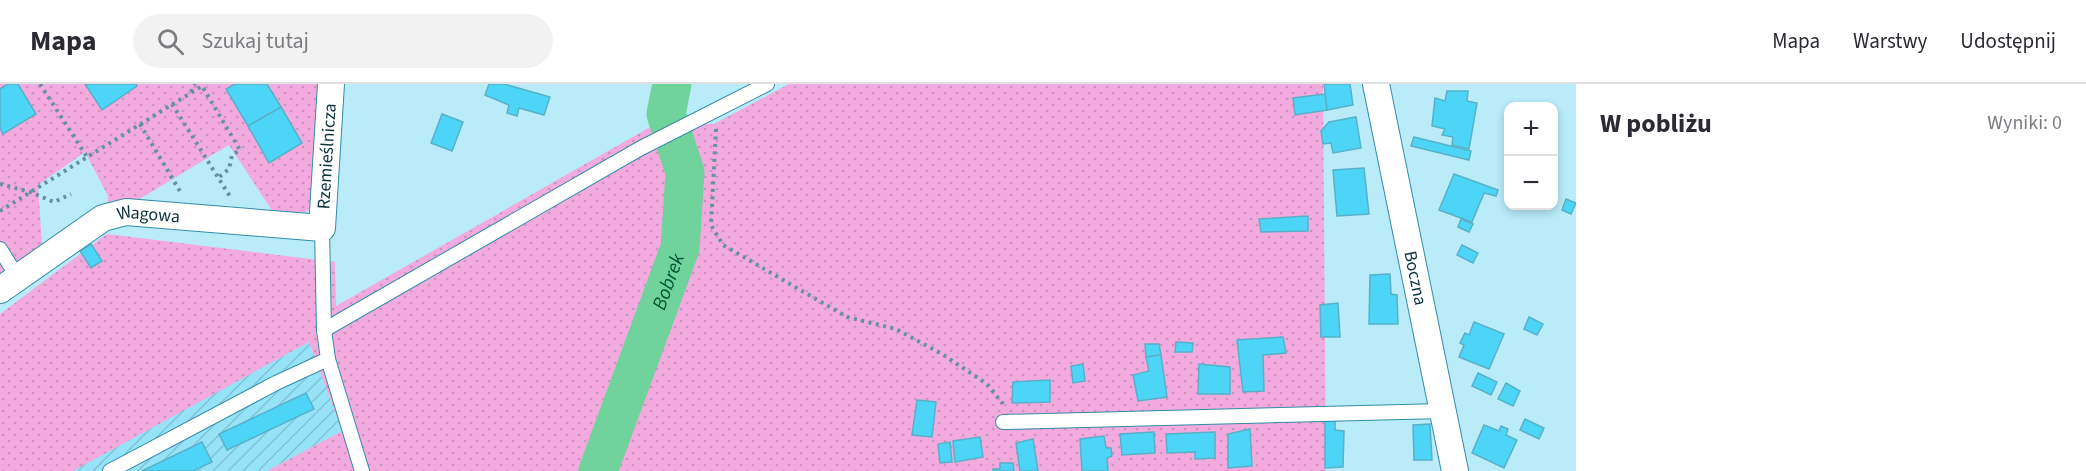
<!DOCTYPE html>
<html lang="pl">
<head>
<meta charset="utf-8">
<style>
	body { margin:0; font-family:"Source Sans 3",sans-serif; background:#f2f2f3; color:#2b2b33 }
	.controls { position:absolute; right:18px; top:18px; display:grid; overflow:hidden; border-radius:12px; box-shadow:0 3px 9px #0003 }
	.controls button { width:54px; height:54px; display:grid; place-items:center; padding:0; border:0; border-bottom:2px solid #e1e1e2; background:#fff; color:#2b2b33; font:30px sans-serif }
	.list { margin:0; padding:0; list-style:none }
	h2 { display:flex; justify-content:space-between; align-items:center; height:78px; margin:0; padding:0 24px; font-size:26px }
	h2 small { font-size:20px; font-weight:400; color:#7c7c81 }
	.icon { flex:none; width:33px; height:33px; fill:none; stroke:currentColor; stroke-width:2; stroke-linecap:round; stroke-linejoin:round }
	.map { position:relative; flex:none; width:1576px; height:387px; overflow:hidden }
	header { display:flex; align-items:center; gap:36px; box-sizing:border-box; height:84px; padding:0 30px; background:#fff; border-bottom:2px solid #e1e1e2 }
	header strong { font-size:28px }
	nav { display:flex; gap:33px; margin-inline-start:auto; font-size:21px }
	.search { width:420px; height:54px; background:#f2f2f3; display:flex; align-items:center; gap:15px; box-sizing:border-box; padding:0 21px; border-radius:33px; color:#7c7c81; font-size:22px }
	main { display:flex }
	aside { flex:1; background:#fff }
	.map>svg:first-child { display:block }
</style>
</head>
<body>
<header>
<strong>Mapa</strong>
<div class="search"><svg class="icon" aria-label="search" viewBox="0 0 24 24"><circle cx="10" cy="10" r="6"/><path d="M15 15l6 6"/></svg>Szukaj tutaj</div>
<nav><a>Mapa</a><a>Warstwy</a><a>Udostępnij</a></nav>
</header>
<main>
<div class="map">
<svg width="1576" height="387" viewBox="0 0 1576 387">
	<defs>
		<pattern id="industrial-furrows" width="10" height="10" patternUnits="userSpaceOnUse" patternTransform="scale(1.5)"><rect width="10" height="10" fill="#96e3f8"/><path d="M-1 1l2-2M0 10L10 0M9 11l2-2" fill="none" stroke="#80c3d6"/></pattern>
		<pattern id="grass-dots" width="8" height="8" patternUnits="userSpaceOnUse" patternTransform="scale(1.5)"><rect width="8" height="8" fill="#f3aadf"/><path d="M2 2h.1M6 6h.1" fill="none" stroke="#cf93c0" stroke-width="1.8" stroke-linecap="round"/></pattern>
	</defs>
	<rect width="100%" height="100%" fill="#b9ebf9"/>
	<path fill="url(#industrial-furrows)" d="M309,258L342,347L267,387H68Z"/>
	<g fill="url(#grass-dots)">
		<path d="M0,0H323L320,119L300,131L273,128L229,61L138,116L108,120V112L85,68L38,101L42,161L0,192Z"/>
		<path d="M789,0H1323L1326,387H267L342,347L309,258L73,387H0V230L107,150L335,178L336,222L659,38L714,40Z"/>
	</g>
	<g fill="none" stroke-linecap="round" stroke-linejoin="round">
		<path stroke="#70d39b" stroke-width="39" id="s1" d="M598,387L680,164L685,88L666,30L672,0"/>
	</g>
	<g fill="#4cd5f6" stroke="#57b1c8" stroke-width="1.5">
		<path d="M8,0H18L36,30L3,50L0,44V5Z"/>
		<path d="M85,0H136L137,2L102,26Z"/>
		<path d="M235,0H267L281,23L248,42L226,5Z"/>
		<path d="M489,0H504L550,13L544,31L519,24L517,32L507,29L509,21L485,11Z"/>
		<path d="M1324,0H1350L1353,21L1327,26Z"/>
		<path d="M1447,7H1468L1467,17L1477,19L1469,65L1452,61L1453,53L1442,51L1445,45L1432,42L1435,14L1445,17Z"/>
		<path d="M1325,10L1327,26L1295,31L1293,14Z"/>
		<path d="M281,23L302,59L269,79L248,42Z"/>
		<path d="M442,30L463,38L452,67L431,59Z"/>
		<path d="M1356,33L1361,64L1333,69L1331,59L1323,60L1321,47L1329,38Z"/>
		<path d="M1414,53L1471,67L1469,76L1411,62Z"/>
		<path d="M1364,84L1369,130L1337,132L1333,86Z"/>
		<path d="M1454,90L1498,106L1496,112L1484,109L1472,138L1439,126Z"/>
		<path d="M1566,115L1576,119L1571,130L1562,126Z"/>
		<path d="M1308,132V147L1261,148L1259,135Z"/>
		<path d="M1461,135L1473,140L1469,148L1458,143Z"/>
		<path d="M91,160L102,177L91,184L80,167Z"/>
		<path d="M1462,161L1478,169L1473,179L1457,171Z"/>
		<path d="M1390,190L1391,210L1397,211L1398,240H1369L1370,191Z"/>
		<path d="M1338,219L1340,253H1321L1320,221Z"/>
		<path d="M1529,233L1543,240L1537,251L1524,245Z"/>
		<path d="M1474,238L1504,250L1489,285L1459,273L1464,261L1460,259L1465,249L1469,251Z"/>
		<path d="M1283,253L1286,269L1263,271L1264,307L1243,308L1237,256Z"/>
		<path d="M1176,258L1193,259L1192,268H1175Z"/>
		<path d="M1145,260H1159L1161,271L1146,273Z"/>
		<path d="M1161,271L1167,313L1138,317L1133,291L1149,287L1146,273Z"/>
		<path d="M1083,280L1085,297L1073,299L1071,282Z"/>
		<path d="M1199,280L1230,283V310H1198Z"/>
		<path d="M1478,289L1497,298L1491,311L1472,302Z"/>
		<path d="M1050,296V318L1012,319L1013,298Z"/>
		<path d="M1506,299L1520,307L1513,322L1498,315Z"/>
		<path d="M306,309L314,325L227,366L219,350Z"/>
		<path d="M917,316L936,318L932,353L912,351Z"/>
		<path d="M1525,335L1544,344L1539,355L1520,346Z"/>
		<path d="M1335,336V346L1344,347L1343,383L1325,384V337Z"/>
		<path d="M1430,340L1432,376H1414L1413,341Z"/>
		<path d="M1484,341L1499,347L1501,342L1508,345L1506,351L1517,356L1504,384L1472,369Z"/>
		<path d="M1250,345L1252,382L1228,384V350Z"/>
		<path d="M1154,348L1155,369L1122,371L1120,350Z"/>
		<path d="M1215,348V374L1195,375V368L1167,369L1166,350Z"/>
		<path d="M1104,352L1106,364H1111L1112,372L1107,374L1108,387H1082L1080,355Z"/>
		<path d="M980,353L983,373L955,378L953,357Z"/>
		<path d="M1033,355L1038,387H1020L1016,359Z"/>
		<path d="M202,358L212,378L193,387H142Z"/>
		<path d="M950,358L952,378L940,379L938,360Z"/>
		<path d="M1000,379H1013L1014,387H993V385H1000Z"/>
	</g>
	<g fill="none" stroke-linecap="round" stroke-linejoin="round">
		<g stroke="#318ea5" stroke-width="16">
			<g id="service">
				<path d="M322,144L324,246L328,275L362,387"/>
				<path d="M0,165L18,194"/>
				<path d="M324,246L641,64L767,0"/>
				<path d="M1003,338L1443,327"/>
				<path d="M110,387L276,299L328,275"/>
			</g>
		</g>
		<g stroke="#318ea5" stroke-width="28">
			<g id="minor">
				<path id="s2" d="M1376,0L1455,387"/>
				<path id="s3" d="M0,206L103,134L126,128L322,144L331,0"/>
			</g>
		</g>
		<g stroke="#65929e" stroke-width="4" stroke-dasharray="3 4.5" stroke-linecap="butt">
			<path d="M40,0L87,73"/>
			<path d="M191,8L195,0"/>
			<path d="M172,20L231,114"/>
			<path d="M140,40L181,109"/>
			<path d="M716,45L711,141L723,161L847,233L896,245L942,270L987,300L1003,320"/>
			<path d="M0,100L30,108L54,118L71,110"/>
			<path d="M0,127L202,2L240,66L232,71L229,85L218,94"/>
		</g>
		<use href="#service" stroke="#fff" stroke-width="14"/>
		<use href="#minor" stroke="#fff" stroke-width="26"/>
	</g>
	<g text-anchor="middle" stroke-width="4.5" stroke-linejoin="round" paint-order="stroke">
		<g font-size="18" fill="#0c333d" stroke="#b9ebf9">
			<text dy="6" stroke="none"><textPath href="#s3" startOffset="418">Rzemieślnicza</textPath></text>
			<text dy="6" stroke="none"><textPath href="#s3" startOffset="172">Wagowa</textPath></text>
			<text dy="6" stroke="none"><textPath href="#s2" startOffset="198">Boczna</textPath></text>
		</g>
		<g font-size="20" font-style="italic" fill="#015431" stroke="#b9ebf9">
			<text dy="7" stroke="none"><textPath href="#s1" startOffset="202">Bobrek</textPath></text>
		</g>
	</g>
</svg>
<div class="controls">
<button>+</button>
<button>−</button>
</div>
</div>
<aside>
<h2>W pobliżu<small>Wyniki: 0</small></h2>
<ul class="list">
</ul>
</aside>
</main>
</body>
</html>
